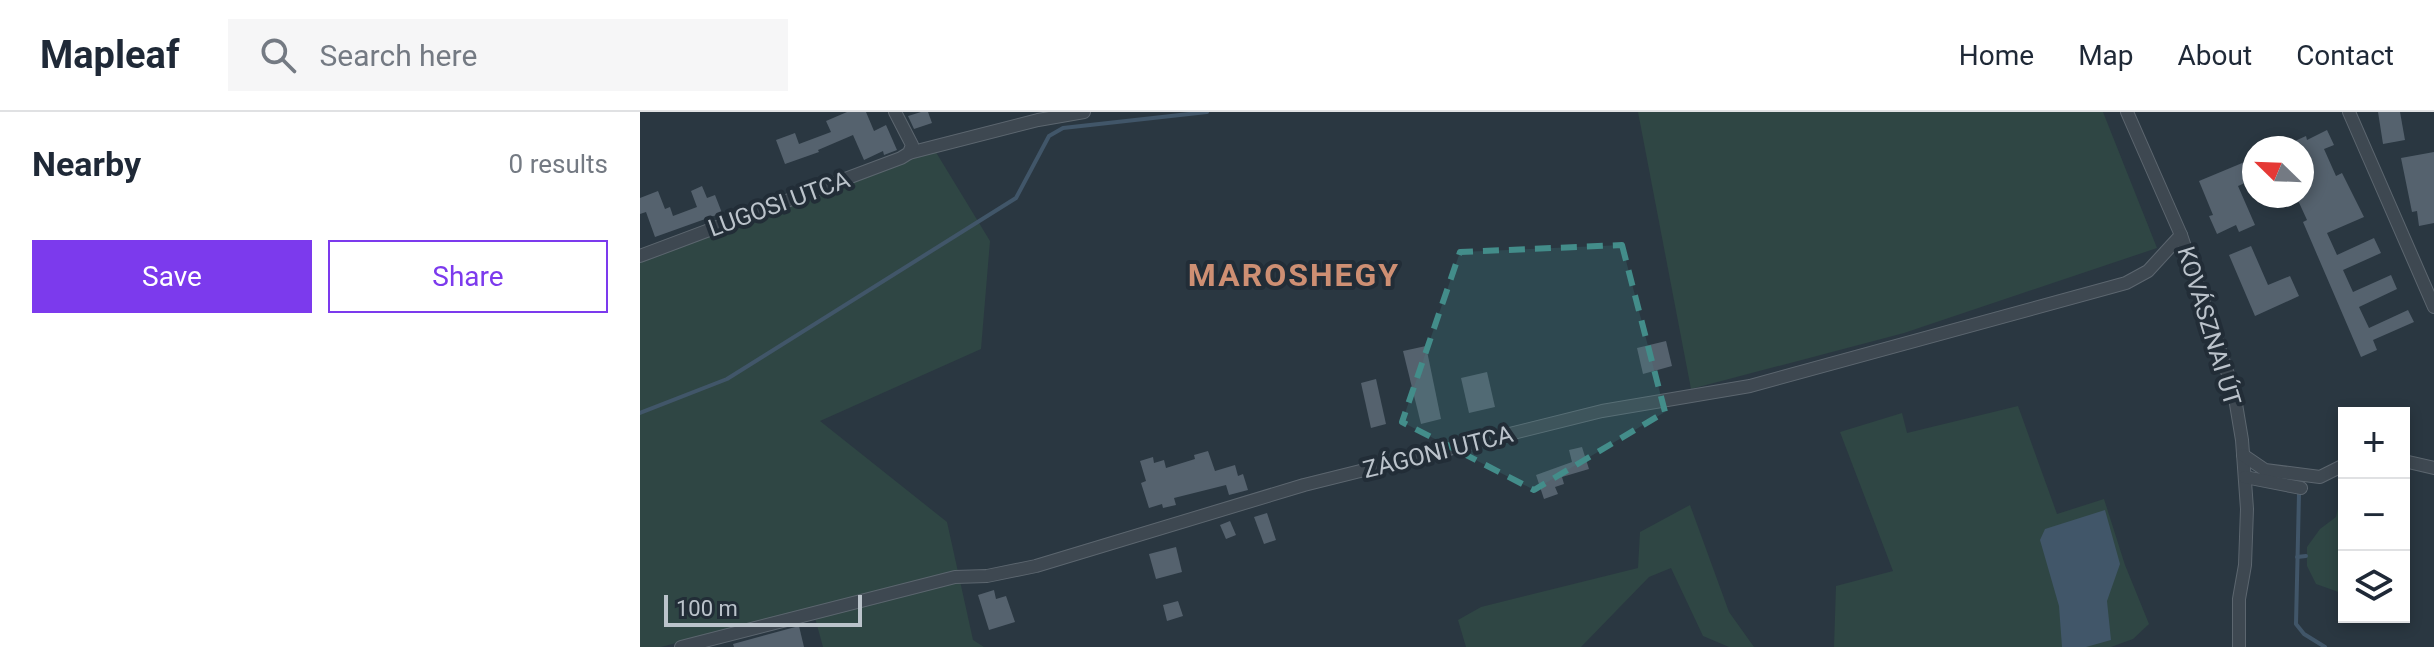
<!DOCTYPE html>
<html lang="en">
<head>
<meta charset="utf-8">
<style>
	body { margin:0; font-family:Roboto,sans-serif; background:#f6f6f7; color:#1f2937 }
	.controls { position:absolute; right:24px; bottom:24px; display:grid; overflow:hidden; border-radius:0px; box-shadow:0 4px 12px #0003 }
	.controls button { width:72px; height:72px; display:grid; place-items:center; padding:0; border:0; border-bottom:2px solid #e0e1e3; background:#fff; color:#1f2937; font:40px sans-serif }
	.compass { position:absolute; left:1602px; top:24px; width:72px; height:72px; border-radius:50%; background:#fff; box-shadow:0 4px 12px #0003; rotate:293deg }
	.scale { position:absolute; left:24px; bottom:20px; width:198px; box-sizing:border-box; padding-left:8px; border:4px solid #bbc3cb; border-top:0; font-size:22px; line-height:28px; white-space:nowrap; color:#bbc3cb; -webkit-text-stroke:6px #222d37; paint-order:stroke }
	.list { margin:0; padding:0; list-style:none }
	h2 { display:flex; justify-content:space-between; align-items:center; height:104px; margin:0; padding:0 32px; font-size:34px }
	h2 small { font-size:26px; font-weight:400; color:#747a83 }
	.actions { display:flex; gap:16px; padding:24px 32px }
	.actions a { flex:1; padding:18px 0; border:2px solid #7c3aed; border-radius:0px; text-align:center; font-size:28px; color:#7c3aed }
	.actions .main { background:#7c3aed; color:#fff }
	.icon { flex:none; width:44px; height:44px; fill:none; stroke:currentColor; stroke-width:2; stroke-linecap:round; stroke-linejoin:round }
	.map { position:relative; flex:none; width:1794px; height:535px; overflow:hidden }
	header { display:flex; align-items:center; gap:48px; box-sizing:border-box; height:112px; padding:0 40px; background:#fff; border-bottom:2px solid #e0e1e3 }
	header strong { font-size:38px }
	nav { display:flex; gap:44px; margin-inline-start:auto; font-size:28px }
	.search { width:560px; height:72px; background:#f6f6f7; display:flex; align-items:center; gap:20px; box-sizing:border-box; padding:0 28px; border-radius:0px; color:#747a83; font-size:30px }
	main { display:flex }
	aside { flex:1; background:#fff }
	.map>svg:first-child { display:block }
</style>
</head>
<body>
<header>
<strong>Mapleaf</strong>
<div class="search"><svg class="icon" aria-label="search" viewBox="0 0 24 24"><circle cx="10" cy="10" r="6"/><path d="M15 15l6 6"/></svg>Search here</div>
<nav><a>Home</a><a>Map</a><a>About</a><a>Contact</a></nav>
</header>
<main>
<aside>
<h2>Nearby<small>0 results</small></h2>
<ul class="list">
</ul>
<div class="actions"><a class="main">Save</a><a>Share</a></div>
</aside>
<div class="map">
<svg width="1794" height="535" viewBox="0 0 1794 535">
	<rect width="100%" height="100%" fill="#2a3741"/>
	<g fill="#2f4644">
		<path d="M998,0H1463L1517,136L1264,221L1051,277Z"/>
		<path d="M294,37L350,129L341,237L180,309L307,410L333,528L344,535H183L172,495L21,535H0V148Z"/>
		<path d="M1378,294L1417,402L1464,387L1485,453L1509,512L1493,527L1471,535H1194L1196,474L1253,459L1200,320L1262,301L1267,321Z"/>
		<path d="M1704,371V482L1676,472L1667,454V435L1680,417L1696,405Z"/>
		<path d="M1764,390L1770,417L1764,459Z"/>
		<path d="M1050,393L1089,500L1114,535H1089L1063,524L1031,456L1009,465L941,535H826L818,508L841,495L998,456L1000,420Z"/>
	</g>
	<path fill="#415669" d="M1465,398L1480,452L1467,489L1471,528L1446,535H1422L1419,494L1400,428L1405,417Z"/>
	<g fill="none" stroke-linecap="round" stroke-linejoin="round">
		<g stroke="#415669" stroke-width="4">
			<path d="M0,301L87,267L376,86L409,24L423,16L567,0"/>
			<path d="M1659,382L1656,512L1664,522L1685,535"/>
			<path d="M1657,445L1666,444"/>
		</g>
	</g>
	<g fill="#55626e">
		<path d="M207,0H226L234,19L246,13L257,38L244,43L243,39L224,48L213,23L178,38L179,40L145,52L136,28L155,21L159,32L191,20L186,9Z"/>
		<path d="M281,0H288L292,11L274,17L268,4Z"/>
		<path d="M1738,0H1760L1765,28L1743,32Z"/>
		<path d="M1687,18L1694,33L1684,37L1696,64L1702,61L1724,105L1687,121L1697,143L1734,126L1741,141L1703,158L1713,180L1751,163L1757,177L1719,195L1729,216L1768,198L1774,210L1733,228L1737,238L1721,245L1663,110L1667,108L1656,84H1662V72L1671,68L1662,47V36H1639L1666,24L1667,28Z"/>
		<path d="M1794,40V111L1779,114L1777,99L1772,100L1761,46Z"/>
		<path d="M1607,49L1614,67L1598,74L1615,113L1599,120L1596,113L1577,122L1569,104L1573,103L1559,69Z"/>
		<path d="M62,74L67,86L75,83L82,101L15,125L6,100L0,102V86L18,79L25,97L30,95L33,104L57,95L51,79Z"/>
		<path d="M1611,134L1628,173L1650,164L1659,184L1615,204L1589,143Z"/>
		<path d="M1026,229L1032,254L1003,262L997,236Z"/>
		<path d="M786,234L801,307L781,312L763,239Z"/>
		<path d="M847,260L855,295L829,301L821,266Z"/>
		<path d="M736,267L746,312L731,316L721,271Z"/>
		<path d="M942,335L949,357L922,365L924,372L915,375L918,382L904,387L896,363L932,350L929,338Z"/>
		<path d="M568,339L575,359L595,353L598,364L603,362L608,378L589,383L586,373L534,386L536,393L523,396L522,392L509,396L501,371L506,369L500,349L513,345L514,351L524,348L526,356L555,347L554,343Z"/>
		<path d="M627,401L636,428L624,432L614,405Z"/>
		<path d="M590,409L596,423L586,427L580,413Z"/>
		<path d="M536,435L542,460L516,467L509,442Z"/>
		<path d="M354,478L356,487L366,484L375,510L349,518L338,483Z"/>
		<path d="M538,489L543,504L527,509L523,493Z"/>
		<path d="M159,514L164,535H94L93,532Z"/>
	</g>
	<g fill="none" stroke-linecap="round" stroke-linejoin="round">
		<g stroke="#5c666f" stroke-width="14">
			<g id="minor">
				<path d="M1487,0L1541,123L1594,280L1602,328L1607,397L1605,453L1599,487V535"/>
				<path d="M1709,0L1794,195"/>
				<path d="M269,41L398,8L444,0"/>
				<path d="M0,144L261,46L269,41L272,33L255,0"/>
				<path d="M1603,343L1625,358L1680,365L1704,353"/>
				<path d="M1764,349L1794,356"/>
				<path d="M1605,365L1661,376"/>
				<path d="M41,535L315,465L347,464L396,454L664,373L962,299L1110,274L1486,171L1508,159L1541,123"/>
			</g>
		</g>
		<use href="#minor" stroke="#3e4851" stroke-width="12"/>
	</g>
	<path fill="#438d8a" fill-opacity="0.2" stroke="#438d8a" stroke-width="6" stroke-dasharray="16 10" stroke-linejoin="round" d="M982,133L1025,300L894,378L762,310L820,140Z"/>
	<g text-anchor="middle" stroke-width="8" stroke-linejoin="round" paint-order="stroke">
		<g font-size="24" fill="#bbc3cb" stroke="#222d37">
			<text transform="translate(139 92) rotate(-20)" y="8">LUGOSI UTCA</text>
			<text transform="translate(1569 214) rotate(73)" y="8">KOVÁSZNAI ÚT</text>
			<text transform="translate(798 340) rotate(-14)" y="8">ZÁGONI UTCA</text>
		</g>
		<g font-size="32" font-weight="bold" letter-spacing="2" fill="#ce8f73" stroke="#222d37">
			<text x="654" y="174">MAROSHEGY</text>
		</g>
	</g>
</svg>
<div class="controls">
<button>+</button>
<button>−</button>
<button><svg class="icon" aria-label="layers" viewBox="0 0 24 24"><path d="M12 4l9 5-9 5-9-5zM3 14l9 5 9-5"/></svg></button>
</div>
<svg class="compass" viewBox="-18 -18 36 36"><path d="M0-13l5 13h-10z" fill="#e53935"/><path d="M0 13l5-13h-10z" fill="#747a83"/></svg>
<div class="scale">100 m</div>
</div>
</main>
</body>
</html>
